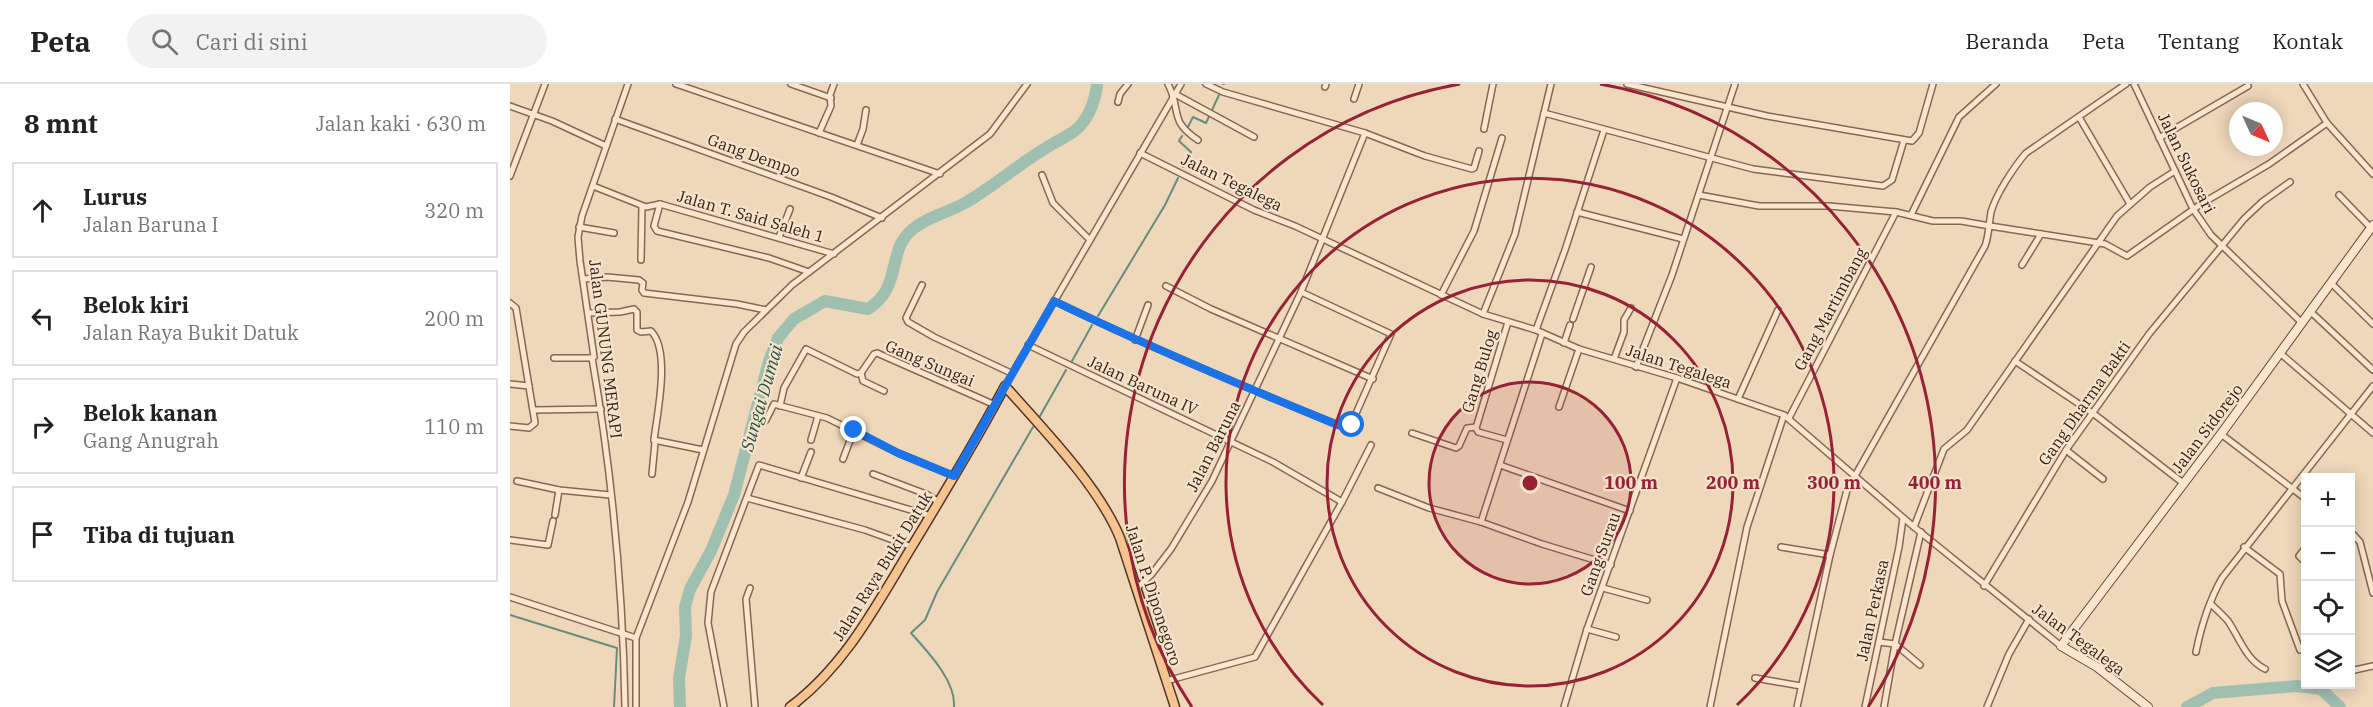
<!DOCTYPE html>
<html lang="id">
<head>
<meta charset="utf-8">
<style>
	body { margin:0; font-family:"IBM Plex Serif",serif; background:#f2f2f2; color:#222 }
	.controls { position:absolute; right:18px; bottom:18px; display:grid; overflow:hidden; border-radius:0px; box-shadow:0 3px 15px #0003 }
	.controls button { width:54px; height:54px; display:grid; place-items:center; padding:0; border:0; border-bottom:2px solid #e0e0e0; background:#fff; color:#222; font:30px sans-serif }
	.compass { position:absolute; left:1719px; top:18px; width:54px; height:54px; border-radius:50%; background:#fff; box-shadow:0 3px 15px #0003; rotate:134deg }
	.stop { position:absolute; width:18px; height:18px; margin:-14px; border:4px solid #1a73e8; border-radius:50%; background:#fff }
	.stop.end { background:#1a73e8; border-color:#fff; box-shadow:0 2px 6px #0008 }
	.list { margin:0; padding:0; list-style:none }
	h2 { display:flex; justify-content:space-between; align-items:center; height:78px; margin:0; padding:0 24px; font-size:26px }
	h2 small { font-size:20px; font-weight:400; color:#767676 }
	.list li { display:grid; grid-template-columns:39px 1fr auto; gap:18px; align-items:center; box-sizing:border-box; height:96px; margin:0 12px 12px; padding:0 12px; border:2px solid #e0e0e0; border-radius:0px }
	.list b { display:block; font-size:22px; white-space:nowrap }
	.list p { margin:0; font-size:20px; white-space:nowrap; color:#767676 }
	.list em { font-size:20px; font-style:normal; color:#767676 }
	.icon { flex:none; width:33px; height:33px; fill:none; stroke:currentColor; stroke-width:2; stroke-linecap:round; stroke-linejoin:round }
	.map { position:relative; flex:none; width:1863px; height:623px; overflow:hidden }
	header { display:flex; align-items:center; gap:36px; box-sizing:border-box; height:84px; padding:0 30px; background:#fff; border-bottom:2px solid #e0e0e0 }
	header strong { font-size:28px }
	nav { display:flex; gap:33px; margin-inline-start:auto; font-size:21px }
	.search { width:420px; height:54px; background:#f2f2f2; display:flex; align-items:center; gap:15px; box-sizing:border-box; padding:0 21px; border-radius:33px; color:#767676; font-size:22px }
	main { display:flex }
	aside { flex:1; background:#fff }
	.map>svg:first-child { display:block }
</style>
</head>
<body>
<header>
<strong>Peta</strong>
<div class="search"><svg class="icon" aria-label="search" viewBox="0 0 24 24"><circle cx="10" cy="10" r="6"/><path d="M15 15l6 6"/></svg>Cari di sini</div>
<nav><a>Beranda</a><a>Peta</a><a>Tentang</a><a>Kontak</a></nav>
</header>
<main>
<aside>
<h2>8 mnt<small>Jalan kaki · 630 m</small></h2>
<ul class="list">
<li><svg class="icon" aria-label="ahead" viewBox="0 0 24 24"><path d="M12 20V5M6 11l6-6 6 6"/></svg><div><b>Lurus</b><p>Jalan Baruna I</p></div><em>320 m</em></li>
<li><svg class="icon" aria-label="left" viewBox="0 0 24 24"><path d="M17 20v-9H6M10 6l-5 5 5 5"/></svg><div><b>Belok kiri</b><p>Jalan Raya Bukit Datuk</p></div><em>200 m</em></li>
<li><svg class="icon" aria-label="right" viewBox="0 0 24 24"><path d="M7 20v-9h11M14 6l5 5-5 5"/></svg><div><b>Belok kanan</b><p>Gang Anugrah</p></div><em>110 m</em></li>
<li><svg class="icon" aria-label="arrive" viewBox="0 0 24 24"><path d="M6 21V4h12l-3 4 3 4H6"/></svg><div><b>Tiba di tujuan</b></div></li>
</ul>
</aside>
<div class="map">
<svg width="1863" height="623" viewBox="0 0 1863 623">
	<rect width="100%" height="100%" fill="#efd7ba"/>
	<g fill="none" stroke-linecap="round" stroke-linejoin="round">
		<g stroke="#678d7d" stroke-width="2">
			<path d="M713,0H714"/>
			<path d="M678,43L683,33L696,39L709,11"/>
			<path d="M672,52L669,57L681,68L673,83"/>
			<path d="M588,232L655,121L668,94"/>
			<path d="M562,277L582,241"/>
			<path d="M530,332L556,286"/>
			<path d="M0,531L107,564L104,623"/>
			<path d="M444,623C446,597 418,568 401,549L415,536L427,508L523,343"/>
		</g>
		<g stroke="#9fbfb1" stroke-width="12">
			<path d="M170,623L169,594L176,552L175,523L180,505L201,467L224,411L259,277L268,254L284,235L315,217L358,225C395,202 374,163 407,142C421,132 438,128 453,120C482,104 507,81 536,64C547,56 561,52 570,42C580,31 586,14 587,0"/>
			<path d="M1677,623L1703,609L1787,602L1811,605L1830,623"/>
		</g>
		<g stroke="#866754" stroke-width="8">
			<g id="street">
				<path d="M166,0L430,90"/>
				<path d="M281,0L321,14"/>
				<path d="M658,0C672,27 658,36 688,56"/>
				<path d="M696,0L713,8L855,49L915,72L962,85L964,84L969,67"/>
				<path d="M1117,0L1257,32L1402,57L1409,49L1423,0"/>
				<path d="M1624,0L1683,125L1701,151L1792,239"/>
				<path d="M1793,0L1817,39L1863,90"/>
				<path d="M815,3L816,0"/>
				<path d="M665,10L744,53"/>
				<path d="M844,15L849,0"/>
				<path d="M608,18L610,10L618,0"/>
				<path d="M0,22L42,37L96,62"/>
				<path d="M1034,29L1243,85L1373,102L1382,96L1394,56"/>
				<path d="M1569,33L1620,120"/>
				<path d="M105,35L321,113L372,134"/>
				<path d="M974,45L983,0"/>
				<path d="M309,49L321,22L320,11L324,0"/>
				<path d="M1649,54L1738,2"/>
				<path d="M347,61L353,45L356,26"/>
				<path d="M630,69L744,126L785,142L973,230L1026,246L1069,265L1167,294L1274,331L1404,443L1551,562"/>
				<path d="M532,91L543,119L580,156"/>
				<path d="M0,92L35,0"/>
				<path d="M83,102L136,123L150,120L324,170"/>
				<path d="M1189,111L1249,122H1319L1386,128L1423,137H1451L1480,142L1595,160L1617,172L1691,120L1759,80L1817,39"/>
				<path d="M1829,111L1861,144"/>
				<path d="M150,120L144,142L147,147L259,174L299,188"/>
				<path d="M1067,128L1173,155"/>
				<path d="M1401,131L1449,33L1486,0"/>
				<path d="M69,143L104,149"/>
				<path d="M269,153L280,125"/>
				<path d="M131,176L132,122"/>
				<path d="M1512,181L1531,150"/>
				<path d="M74,195L97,193L129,196L133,199L132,206L134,209L227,220L256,226"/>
				<path d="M1821,199L1863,240"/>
				<path d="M412,201L396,234L398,238L424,253L501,289"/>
				<path d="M656,202L701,225L863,295"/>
				<path d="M931,211L964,147L992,54"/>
				<path d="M544,217C637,262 732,302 828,341L840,343L881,250L791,208"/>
				<path d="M0,219L6,224L25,339L19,344L0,342"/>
				<path d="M1801,228L1863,286"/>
				<path d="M78,229L110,228L124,225L127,228V246L131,248L141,247C161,267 147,330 144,356L145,359L142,390"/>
				<path d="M973,230L1005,150L1041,0"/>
				<path d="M1063,235L1081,183"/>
				<path d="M1026,246L1055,166L1094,46"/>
				<path d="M625,256L638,221"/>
				<path d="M1054,259L1060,241"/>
				<path d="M518,261L763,378L832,418"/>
				<path d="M1770,269L1863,349"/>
				<path d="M44,274H82"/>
				<path d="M1104,275L1114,248V236L1121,224"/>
				<path d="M1505,277L1584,330L1673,399"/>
				<path d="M1126,283L1162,191L1225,0"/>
				<path d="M351,289L353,297L374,307"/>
				<path d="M0,300L19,302"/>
				<path d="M495,302L671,0"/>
				<path d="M1228,315L1268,226"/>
				<path d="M270,322L274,304L296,265L347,290L351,289L364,270L367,269L485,321"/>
				<path d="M1049,323L1069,265"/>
				<path d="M24,326L91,325"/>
				<path d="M1279,334L1386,128"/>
				<path d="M256,336L264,320L317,334L388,369L444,392"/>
				<path d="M902,349L946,364L949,362L957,344L966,343"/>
				<path d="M1711,350L1796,415"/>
				<path d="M144,356L193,366"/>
				<path d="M301,356L308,332"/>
				<path d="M997,356L968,348L966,344L998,238"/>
				<path d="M1556,366L1593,395"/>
				<path d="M333,375L344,346"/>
				<path d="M990,381L1120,427"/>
				<path d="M363,390L416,410L429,418"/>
				<path d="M291,394L301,368"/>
				<path d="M7,397L49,406L100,411"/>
				<path d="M868,404L919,424L971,438L1032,460L1101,481"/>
				<path d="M237,414L355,446L402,463"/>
				<path d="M45,431L49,406"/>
				<path d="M971,438L1032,250"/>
				<path d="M1404,443L1434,365L1457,346L1607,132L1640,103L1665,87"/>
				<path d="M1840,447L1850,458L1863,509"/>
				<path d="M0,456L38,461L43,437"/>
				<path d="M1271,463L1320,471"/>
				<path d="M1734,463L1770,490L1772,517L1790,566H1796"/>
				<path d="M1796,463L1789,472L1796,479"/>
				<path d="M1474,502L1556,366L1639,250L1734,135L1752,118L1780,98"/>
				<path d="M240,504L236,515L245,623"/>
				<path d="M627,504L641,491L661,465L702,397L791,208L855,49"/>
				<path d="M1093,504L1137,516"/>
				<path d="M0,513L126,554"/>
				<path d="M1701,520C1706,525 1713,531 1718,537C1729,553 1736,576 1755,585"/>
				<path d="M1077,545L1106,553"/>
				<path d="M1369,558L1385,560L1410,581"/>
				<path d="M1686,568C1691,543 1699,517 1712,494L1863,302"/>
				<path d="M1840,587L1863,582"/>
				<path d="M1245,594L1291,602"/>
				<path d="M656,597L745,573L832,418L861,361"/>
				<path d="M115,623C113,507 102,389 82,274L84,273L70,177L68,153L72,132L118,0"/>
				<path d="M126,623V554L178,418L226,260L234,248L282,201L480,50L517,0"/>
				<path d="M214,623L198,539L201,508L249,381L421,432"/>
				<path d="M1054,623L1077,545L1167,294"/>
				<path d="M1200,623L1237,443L1274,331"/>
				<path d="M1287,623L1320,471L1337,406L1475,162C1479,151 1479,139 1481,128C1486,110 1504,83 1516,69L1616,0"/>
				<path d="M1355,623L1389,463L1393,434"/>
				<path d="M1374,623L1385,560L1411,448"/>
				<path d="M1477,623L1499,570L1519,535"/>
			</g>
		</g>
		<g stroke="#684838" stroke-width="10">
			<path id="secondary" d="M1638,623L1587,583L1551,562L1711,350L1863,141"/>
		</g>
		<g stroke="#533629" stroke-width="11">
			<path id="primary" d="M280,623C335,582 366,522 401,464C433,411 466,357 495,302C532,344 589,402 610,454L665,623"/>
		</g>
		<use href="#street" stroke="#fae6cd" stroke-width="5"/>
		<use href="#secondary" stroke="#fae6cd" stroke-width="8"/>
		<use href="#primary" stroke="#f6c58f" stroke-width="8"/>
	</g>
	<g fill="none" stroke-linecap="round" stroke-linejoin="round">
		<path stroke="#1a73e8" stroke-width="8" d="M344,346L388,369L444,392L544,217C637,262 732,302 828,341L837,344L842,341"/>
	</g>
	<circle cx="1020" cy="399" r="101" fill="#972235" fill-opacity=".12"/>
	<g fill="none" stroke="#972235" stroke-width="3">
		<circle cx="1020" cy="399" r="101"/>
		<circle cx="1020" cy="399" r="203"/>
		<path d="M813 621A304 304 0 1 1 1227 621"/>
		<path d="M682 623A405 405 0 0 1 950 0M1090 0A405 405 0 0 1 1358 623"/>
	</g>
	<g text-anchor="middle" stroke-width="4.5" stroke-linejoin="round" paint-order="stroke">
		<g font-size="16" fill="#34231a" stroke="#f6e3ca">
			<text transform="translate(244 71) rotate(20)" y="6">Gang Dempo</text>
			<text transform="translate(1677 79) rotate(64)" y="6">Jalan Sukosari</text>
			<text transform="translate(722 98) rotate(26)" y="6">Jalan Tegalega</text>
			<text transform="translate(241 132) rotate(16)" y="6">Jalan T. Said Saleh 1</text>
			<text transform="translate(1320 225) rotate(-62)" y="6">Gang Martimbang</text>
			<text transform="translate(96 265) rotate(83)" y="6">Jalan GUNUNG MERAPI</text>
			<text transform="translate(420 279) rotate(23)" y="6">Gang Sungai</text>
			<text transform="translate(1169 282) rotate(18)" y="6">Jalan Tegalega</text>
			<text transform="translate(969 287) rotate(-73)" y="6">Gang Bulog</text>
			<text transform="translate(633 301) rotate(25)" y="6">Jalan Baruna IV</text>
			<text transform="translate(1574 319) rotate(-55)" y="6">Gang Dharma Bakti</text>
			<text transform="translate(1697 344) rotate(-53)" y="6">Jalan Sidorejo</text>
			<text transform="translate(703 362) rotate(-63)" y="6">Jalan Baruna</text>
			<text transform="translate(1090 470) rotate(-70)" y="6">Gang Surau</text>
			<text transform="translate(372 482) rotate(-58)" y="6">Jalan Raya Bukit Datuk</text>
			<text transform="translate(644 511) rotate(72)" y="6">Jalan P. Diponegoro</text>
			<text transform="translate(1362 526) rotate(-78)" y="6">Jalan Perkasa</text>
			<text transform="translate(1569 555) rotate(36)" y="6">Jalan Tegalega</text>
		</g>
		<g font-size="18" font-style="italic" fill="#28554b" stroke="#f6e3ca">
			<text transform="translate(252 314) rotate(-74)" y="6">Sungai Dumai</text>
		</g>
	</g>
	<circle cx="1020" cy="399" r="9" fill="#972235" stroke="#f6e3ca" stroke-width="3"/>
	<g font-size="18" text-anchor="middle" font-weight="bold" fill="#972235" stroke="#f6e3ca" stroke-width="4.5" stroke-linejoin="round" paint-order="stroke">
		<text x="1121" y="405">100 m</text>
		<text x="1223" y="405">200 m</text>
		<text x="1324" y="405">300 m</text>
		<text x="1425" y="405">400 m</text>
	</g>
</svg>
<div class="controls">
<button>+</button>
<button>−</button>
<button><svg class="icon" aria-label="locate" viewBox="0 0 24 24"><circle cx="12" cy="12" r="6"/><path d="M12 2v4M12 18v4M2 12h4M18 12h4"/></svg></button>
<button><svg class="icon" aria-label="layers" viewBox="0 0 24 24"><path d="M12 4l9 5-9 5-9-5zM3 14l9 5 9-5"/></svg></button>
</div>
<svg class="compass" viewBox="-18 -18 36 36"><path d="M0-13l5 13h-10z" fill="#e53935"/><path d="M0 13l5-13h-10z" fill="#767676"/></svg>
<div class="stop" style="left:842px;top:341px"></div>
<div class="stop end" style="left:344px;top:346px"></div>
</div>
</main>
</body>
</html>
